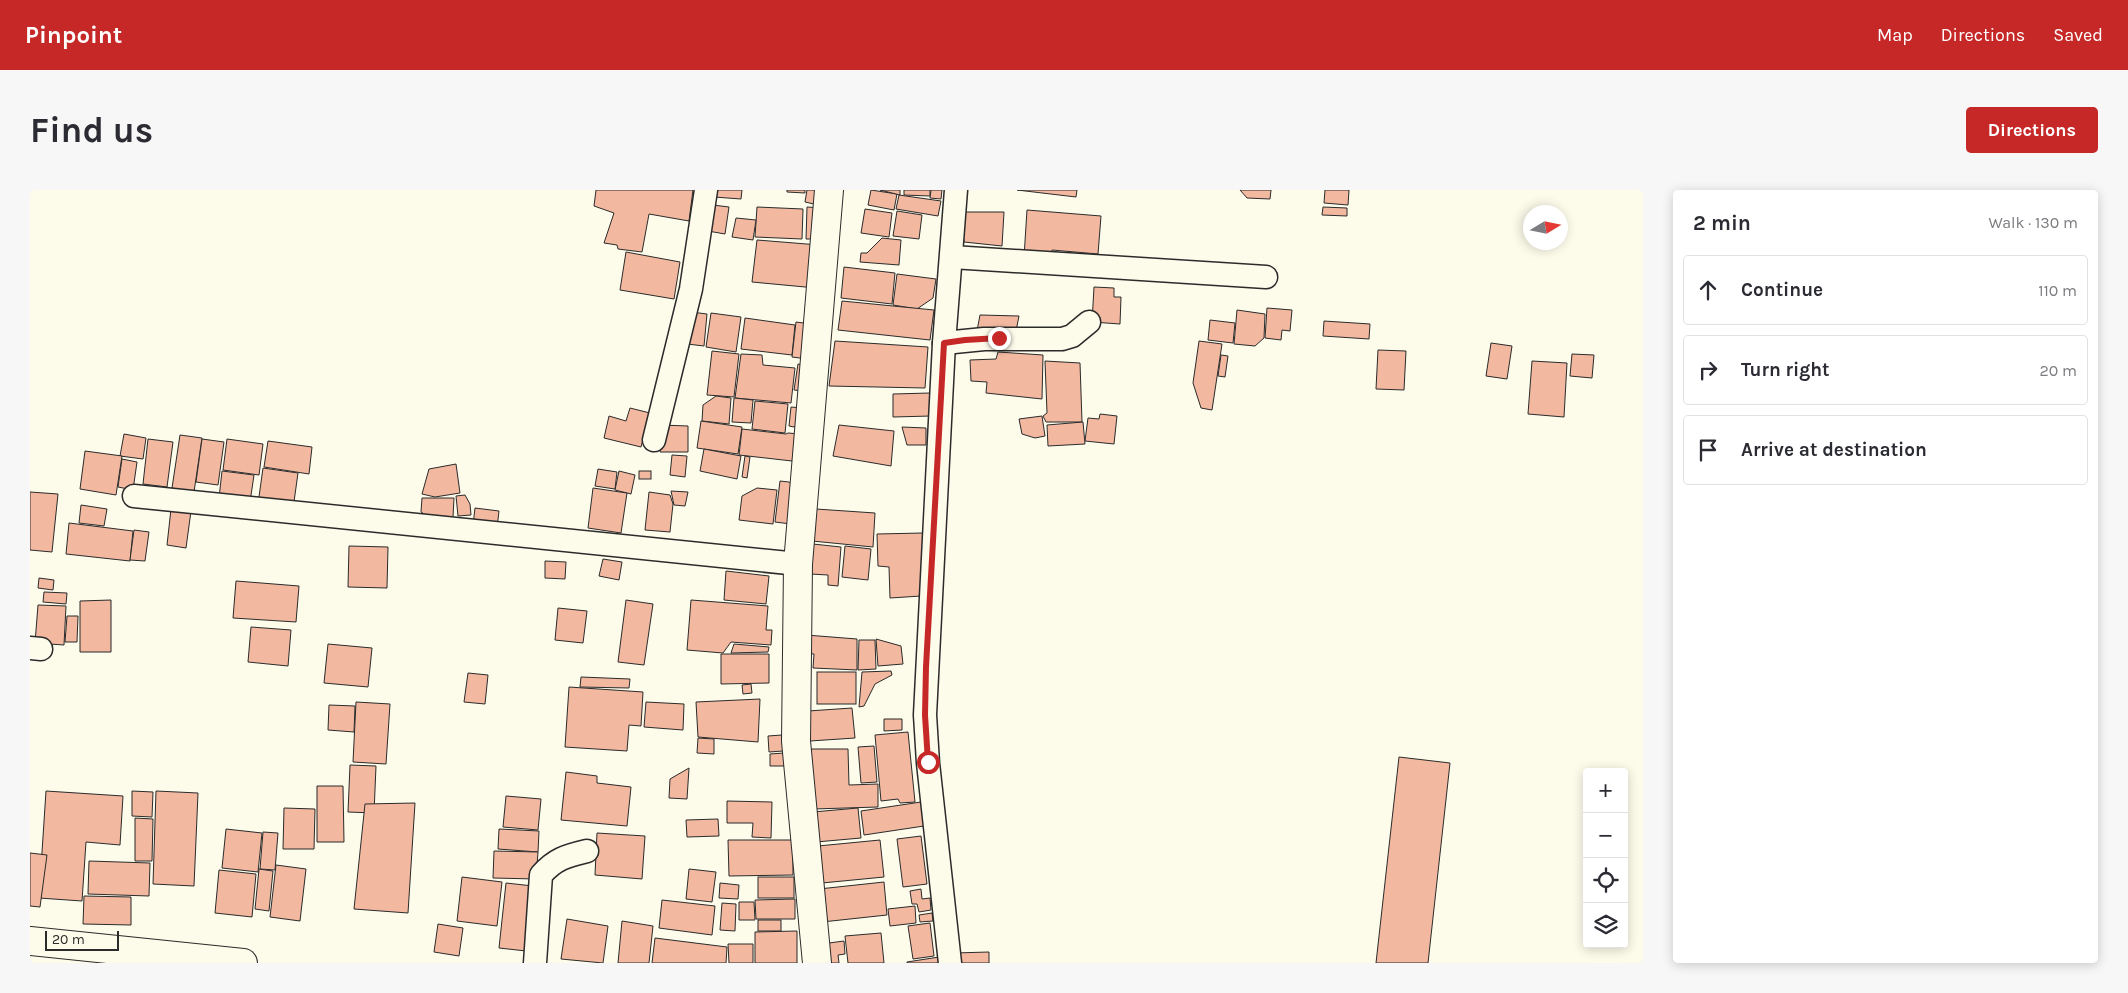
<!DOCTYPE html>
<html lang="en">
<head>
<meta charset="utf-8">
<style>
	body { margin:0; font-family:Karla,sans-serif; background:#f7f7f7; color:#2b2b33 }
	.controls { position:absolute; right:15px; bottom:15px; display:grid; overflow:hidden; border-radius:5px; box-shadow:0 2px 12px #0003 }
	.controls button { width:45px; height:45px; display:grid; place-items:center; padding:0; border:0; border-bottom:1px solid #e1e1e2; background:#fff; color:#2b2b33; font:25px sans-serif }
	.compass { position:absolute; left:1493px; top:15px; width:45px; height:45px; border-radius:50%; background:#fff; box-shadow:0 2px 12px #0003; rotate:80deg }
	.scale { position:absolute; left:15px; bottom:12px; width:74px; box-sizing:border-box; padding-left:5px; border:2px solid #2b2b2b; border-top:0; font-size:14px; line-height:18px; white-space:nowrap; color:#2b2b2b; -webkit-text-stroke:4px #fdfbea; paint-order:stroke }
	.stop { position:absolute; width:15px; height:15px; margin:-11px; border:4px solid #c62828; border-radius:50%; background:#fff }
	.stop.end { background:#c62828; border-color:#fff; box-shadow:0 1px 5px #0008 }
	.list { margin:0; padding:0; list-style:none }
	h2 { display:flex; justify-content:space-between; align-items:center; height:65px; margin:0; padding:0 20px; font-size:21px }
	h2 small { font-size:16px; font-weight:400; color:#7c7c81 }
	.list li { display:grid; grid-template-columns:32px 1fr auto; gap:15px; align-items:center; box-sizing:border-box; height:70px; margin:0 10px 10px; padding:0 10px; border:1px solid #e1e1e2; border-radius:5px }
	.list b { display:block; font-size:19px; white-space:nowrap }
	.list em { font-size:16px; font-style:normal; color:#7c7c81 }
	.icon { flex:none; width:28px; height:28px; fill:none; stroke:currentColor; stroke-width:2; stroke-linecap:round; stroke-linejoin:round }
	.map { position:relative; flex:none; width:1613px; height:773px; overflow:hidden; border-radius:5px }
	header { display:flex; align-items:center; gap:30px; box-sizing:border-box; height:70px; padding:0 25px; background:#c62828; color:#fff }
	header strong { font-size:24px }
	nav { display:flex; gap:28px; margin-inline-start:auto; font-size:18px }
	.intro { display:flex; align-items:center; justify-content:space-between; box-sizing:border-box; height:120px; padding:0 30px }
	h1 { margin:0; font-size:35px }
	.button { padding:12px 22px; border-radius:5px; background:#c62828; color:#fff; font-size:18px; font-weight:700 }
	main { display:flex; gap:30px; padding:0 30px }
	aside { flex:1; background:#fff; border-radius:5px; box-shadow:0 2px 12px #0003 }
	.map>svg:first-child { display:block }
</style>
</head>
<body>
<header>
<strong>Pinpoint</strong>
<nav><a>Map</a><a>Directions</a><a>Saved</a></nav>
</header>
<div class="intro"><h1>Find us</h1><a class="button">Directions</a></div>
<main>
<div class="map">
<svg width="1613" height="773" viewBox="0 0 1613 773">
	<rect width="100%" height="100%" fill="#fdfbea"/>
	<g fill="#f2b8a0" stroke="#2b2b2b">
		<path d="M566,0H663L659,31L619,24L612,62L588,59L587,55L574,53L584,23L564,16Z"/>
		<path d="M685,0H712L711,9L684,7Z"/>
		<path d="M757,0H775V3L757,2Z"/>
		<path d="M777,0H786L784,14L775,12Z"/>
		<path d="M841,0L867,4L864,20L838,15Z"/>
		<path d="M850,0H870V5Z"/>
		<path d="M874,0H900V6L874,5Z"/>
		<path d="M901,0H912L911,9L900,8Z"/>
		<path d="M987,0H1047L1046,7Z"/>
		<path d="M1210,0H1241L1240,9L1217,8Z"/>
		<path d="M1295,0H1319L1318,15L1294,13Z"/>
		<path d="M869,5L911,11L908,26L866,19Z"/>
		<path d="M683,15L699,17L695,44L678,41Z"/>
		<path d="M727,17L773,19L772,49L725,47Z"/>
		<path d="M777,17L793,18L792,49H776Z"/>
		<path d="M1293,17L1317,18V26L1292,25Z"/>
		<path d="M835,19L862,23L859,47L831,43Z"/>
		<path d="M997,20L1071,26L1068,64L1022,60L1021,69L994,67Z"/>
		<path d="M867,21L892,25L889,49L863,46Z"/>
		<path d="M931,22H974L972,56L934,52Z"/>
		<path d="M706,28L726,30L723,50L702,47Z"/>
		<path d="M852,48L871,50L869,75L830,72L831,63H837Z"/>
		<path d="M727,50L789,55L786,98L722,92Z"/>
		<path d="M596,62L650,72L644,109L590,100Z"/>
		<path d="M814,77L865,83L862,114L811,108Z"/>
		<path d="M867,84L906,89L903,108L887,119L863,115Z"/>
		<path d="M1064,97L1084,98V107H1091L1090,134L1062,132Z"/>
		<path d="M812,111L904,120L900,150L808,140Z"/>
		<path d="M1237,118L1262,120L1260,141L1252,140L1251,150L1235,148Z"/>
		<path d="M1207,120L1235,124L1234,148L1225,156L1204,154Z"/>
		<path d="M661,122L677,124L674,156L657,154Z"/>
		<path d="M681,123L711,127L706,162L676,157Z"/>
		<path d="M950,125L989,126L985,146H946Z"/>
		<path d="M715,128L765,135L762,165L711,159Z"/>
		<path d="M1180,130L1205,133L1203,153L1178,150Z"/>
		<path d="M1294,131L1340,134L1339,149L1293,146Z"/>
		<path d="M766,132L781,134L777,169L762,167Z"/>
		<path d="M805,151L898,157L895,198L799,196Z"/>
		<path d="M1169,151L1192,154L1182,220L1171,218L1163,193Z"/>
		<path d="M1461,153L1482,156L1477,189L1456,186Z"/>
		<path d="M1348,160L1376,161L1374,200L1346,199Z"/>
		<path d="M682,161L709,164L704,207L677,205Z"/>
		<path d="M968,162L1013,165L1012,209L956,203L957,192L941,191L940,170L966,169Z"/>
		<path d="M711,164L732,165L733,175L765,178L761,213L705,208Z"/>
		<path d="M1542,164L1564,165L1562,188L1540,186Z"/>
		<path d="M1191,165L1198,166L1195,187L1188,186Z"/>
		<path d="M1015,171L1050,173L1052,232H1016L1013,226L1017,223Z"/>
		<path d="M1502,171L1537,173L1534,227L1498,224Z"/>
		<path d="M768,174L780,176L775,201L764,200Z"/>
		<path d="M900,203L901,226L863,227V204Z"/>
		<path d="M686,206L701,208L699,234L672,231L673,215Z"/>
		<path d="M704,208L723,210L721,233L702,232Z"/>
		<path d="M725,211L758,214L755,243L722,239Z"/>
		<path d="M761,217L772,218L771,233L764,237L759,236Z"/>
		<path d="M600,218L620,223L611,257L574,248L579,226L596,231Z"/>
		<path d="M1070,224L1087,226L1084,254L1055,251L1058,228L1069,229Z"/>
		<path d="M1012,226L1015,246L1005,248L992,244L989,229Z"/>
		<path d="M671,231L712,237L708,264L667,258Z"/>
		<path d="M1053,232L1055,254L1018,256L1017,235Z"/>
		<path d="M631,235L658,236V262H630Z"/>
		<path d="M809,235L864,241L861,276L803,266Z"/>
		<path d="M872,237L896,238V255H877Z"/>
		<path d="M712,239L756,244L758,243L770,244L769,258L762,271L709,265Z"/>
		<path d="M94,244L116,248L113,269L90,266Z"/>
		<path d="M150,245L172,248L164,302L142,298Z"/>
		<path d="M118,249L143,252L137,297L113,294Z"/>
		<path d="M172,249L194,252L188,295L166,292Z"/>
		<path d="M197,249L233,254L229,285L193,280Z"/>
		<path d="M238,251L282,257L279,284L234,277Z"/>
		<path d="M674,259L711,266L707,289L670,281Z"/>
		<path d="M55,261L92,266L86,305L50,299Z"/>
		<path d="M642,265L657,266L655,287L640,285Z"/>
		<path d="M715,266L720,267L717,288L712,287Z"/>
		<path d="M92,269L107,272L103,300L88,297Z"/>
		<path d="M426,274L430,303L405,307L392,304L399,279Z"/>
		<path d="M233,278L268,283L263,319L228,314Z"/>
		<path d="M568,279L587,282L585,299L565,296Z"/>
		<path d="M192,281L224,285L220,312L189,308Z"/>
		<path d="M589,281L605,285L601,304L585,300Z"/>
		<rect x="609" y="281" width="12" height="8"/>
		<path d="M750,291L759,292L765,297L761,334L745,332Z"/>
		<path d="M563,298L597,303L591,343L558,338Z"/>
		<path d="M727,298L747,300L743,334L709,330L712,306Z"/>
		<path d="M641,301L658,302L655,316L644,315Z"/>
		<path d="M0,302L28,304L22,362L0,360Z"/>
		<path d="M619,302L640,305L643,314L640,342L615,340Z"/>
		<path d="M435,305L440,314L441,325L428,326L426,306Z"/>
		<path d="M392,308H424L423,327L407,332L391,322Z"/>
		<path d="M51,315L77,319L74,336L49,333Z"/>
		<path d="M445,318L469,321L467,338L443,335Z"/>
		<path d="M141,319L161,321L156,358L137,355Z"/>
		<path d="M786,319L845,323L843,357L782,351Z"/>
		<path d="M39,333L103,341L100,371L36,364Z"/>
		<path d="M104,340L119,342L115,371L100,370Z"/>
		<path d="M893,343L891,406L860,408L859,377L848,376L847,344Z"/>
		<path d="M783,354L811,357L808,396L798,395V385L780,384Z"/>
		<path d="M319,356L358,357L357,398L318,397Z"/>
		<path d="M815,356L841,359L838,390L812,387Z"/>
		<path d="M573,369L592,372L589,390L569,386Z"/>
		<path d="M515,371L536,372L535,389L515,388Z"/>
		<path d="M696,381L739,386L736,414L694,410Z"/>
		<path d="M9,388L24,390L23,400L8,398Z"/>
		<path d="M206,391L269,396L266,432L203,428Z"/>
		<path d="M14,402L37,403L36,414L13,412Z"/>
		<path d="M81,410V462H50V411Z"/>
		<path d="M596,410L623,414L614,475L588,472Z"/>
		<path d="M661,410L738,416L736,440H742L741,455L701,452L693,463L657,460Z"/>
		<path d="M8,415L36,416L34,455L5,453Z"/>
		<path d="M528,418L557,421L553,453L525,450Z"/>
		<path d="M37,426H48L47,452H35Z"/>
		<path d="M221,437L261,440L258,476L218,472Z"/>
		<path d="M776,445L827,449V480L783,478L784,464L773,463Z"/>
		<path d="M846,449L871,456L873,474L848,476Z"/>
		<path d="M829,450H845L846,479L828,480Z"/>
		<path d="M298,454L342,458L338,497L294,493Z"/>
		<path d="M704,454L739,457L738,462L701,463Z"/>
		<path d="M691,464H739V493L691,494Z"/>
		<path d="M861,481L862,485L845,494L834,516L829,517L832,482Z"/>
		<rect x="787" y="482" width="39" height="32"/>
		<path d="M438,483L458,485L455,514L434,512Z"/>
		<path d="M551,487L600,489L599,498L550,497Z"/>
		<path d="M721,494L722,503L713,504L712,495Z"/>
		<path d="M539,497L613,502L611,536L599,535L597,561L535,557Z"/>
		<path d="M730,509L728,552L668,547L666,512Z"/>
		<path d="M326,512L360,514L356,574L323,572Z"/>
		<path d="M616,512L654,514L653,540L614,537Z"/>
		<path d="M299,515L325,516L324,542L298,540Z"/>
		<path d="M822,518L825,548L780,551L778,521Z"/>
		<path d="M854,529H872V540L854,541Z"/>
		<path d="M878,542L885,612L870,613L868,609L851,611L845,545Z"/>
		<path d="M752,545L753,561L739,562L738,546Z"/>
		<path d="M668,548L684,549V564L667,563Z"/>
		<path d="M844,556L847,592L831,593L828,557Z"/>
		<path d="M781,559H818L819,595L848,594V617L783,619Z"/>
		<path d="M754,563L755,576H740V564Z"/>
		<path d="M1369,567L1420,573L1398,773H1346Z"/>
		<path d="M320,575L346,576L344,623L318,622Z"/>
		<path d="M659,578L657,609L639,608L640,589Z"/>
		<path d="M536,582L567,586V593L601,597L597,636L531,630Z"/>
		<path d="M287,596H313L314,652H287Z"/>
		<path d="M16,601L93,606L90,655L56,652L52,711L9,708Z"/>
		<path d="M102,601L123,602L122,627L102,626Z"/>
		<path d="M126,601L168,603L164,696L123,694Z"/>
		<path d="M476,606L511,609L508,640L473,637Z"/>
		<path d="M697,611L742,612L741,648L722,647L723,633H697Z"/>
		<path d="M891,612L894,636L834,645L831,621Z"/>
		<path d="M385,613L378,723L324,719L335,614Z"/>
		<path d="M254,618L285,619L284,659H253Z"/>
		<path d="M828,618L831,648L786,652L783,622Z"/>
		<path d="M105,628L123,629L122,671H105Z"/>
		<path d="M688,629L689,646L657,647L656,630Z"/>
		<path d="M196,639L232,643L228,682L192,678Z"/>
		<path d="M469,639L509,641L508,662L468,659Z"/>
		<path d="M233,642L248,643L245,680L230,679Z"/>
		<path d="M567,643L615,646L612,689L565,685Z"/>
		<path d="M891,646L897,694L873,697L867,649Z"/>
		<path d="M698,650H763V685L699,686Z"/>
		<path d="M850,650L854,687L792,693L788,656Z"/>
		<path d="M464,661L508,662L506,689L463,688Z"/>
		<path d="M0,663L17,665L10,717L0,716Z"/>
		<path d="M59,671L120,673L119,706L58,704Z"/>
		<path d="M246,675L276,679L270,731L240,727Z"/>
		<path d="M229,679L243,681L239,721L225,719Z"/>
		<path d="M659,679L686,682L682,712L656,709Z"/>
		<path d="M189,680L226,684L222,727L185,723Z"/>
		<path d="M432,687L472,692L467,736L427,731Z"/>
		<rect x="728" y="687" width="36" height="21"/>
		<path d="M854,692L857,725L792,732L789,699Z"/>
		<path d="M476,693L503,696L496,761L469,758Z"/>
		<path d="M690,693L709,695L708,709L689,708Z"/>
		<path d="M891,699L892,709L900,708L901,720L889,722L887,714H882L880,701Z"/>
		<path d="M54,706L101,707V735L53,734Z"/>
		<path d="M765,709V729H726L725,710Z"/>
		<path d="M632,710L685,716L682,745L629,738Z"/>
		<path d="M709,712H724L725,730H709Z"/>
		<path d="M692,713L706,714L705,741L690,740Z"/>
		<path d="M885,716L886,733L860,736L858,719Z"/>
		<path d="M902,723L903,731L890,732L889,725Z"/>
		<path d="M537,729L578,736L573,773L531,769Z"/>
		<rect x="728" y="730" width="23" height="11"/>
		<path d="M592,731L623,736L619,773H588Z"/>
		<path d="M900,733L904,766L883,769L878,736Z"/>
		<path d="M408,734L433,738L429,766L404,762Z"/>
		<path d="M767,741V773H725V742Z"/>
		<path d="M851,743L854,773H818L815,746Z"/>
		<path d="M625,748L697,757L696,773H622Z"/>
		<path d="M814,751L815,764L808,765L809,773H797L796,765H800L799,753Z"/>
		<path d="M698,754H723V773H699Z"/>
		<path d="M959,762V773H925L924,763Z"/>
		<path d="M909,767L910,773H877V772Z"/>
	</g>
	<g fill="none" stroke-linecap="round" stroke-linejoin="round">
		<g stroke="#2b2b2b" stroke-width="25">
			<g id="street">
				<path d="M922,67L1236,87"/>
				<path d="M914,153L954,149H1032L1042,146L1059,132"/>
				<path d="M624,250L661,99L676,0"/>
				<path d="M104,306L768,374"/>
				<path d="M0,458L11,459"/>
				<path d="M505,773L511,685C525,669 536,666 557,661"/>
				<path d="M920,773L898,573L895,525L914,153L926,0"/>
			</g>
		</g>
		<g stroke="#2b2b2b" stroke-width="30">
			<path id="secondary" d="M787,773L766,551L768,374L799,0"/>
		</g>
		<g stroke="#2b2b2b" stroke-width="30">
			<path id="highway" d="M0,751L213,773"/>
		</g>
		<use href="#street" stroke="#fdfbea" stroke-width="22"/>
		<use href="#secondary" stroke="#fdfbea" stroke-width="28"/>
		<use href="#highway" stroke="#fdfbea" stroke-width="28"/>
	</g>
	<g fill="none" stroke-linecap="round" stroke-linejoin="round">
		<path stroke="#c62828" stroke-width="6" d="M898,572L895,525L896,477L914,153L935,150L969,148"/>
	</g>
</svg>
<div class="controls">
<button>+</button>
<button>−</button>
<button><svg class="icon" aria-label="locate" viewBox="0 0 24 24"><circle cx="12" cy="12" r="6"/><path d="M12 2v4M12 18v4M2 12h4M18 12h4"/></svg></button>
<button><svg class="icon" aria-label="layers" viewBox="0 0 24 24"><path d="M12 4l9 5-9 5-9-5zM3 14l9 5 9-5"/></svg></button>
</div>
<svg class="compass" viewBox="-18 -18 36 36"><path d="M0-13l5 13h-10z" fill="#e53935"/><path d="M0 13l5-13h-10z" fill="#7c7c81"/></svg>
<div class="scale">20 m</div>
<div class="stop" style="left:898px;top:572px"></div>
<div class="stop end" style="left:969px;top:148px"></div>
</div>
<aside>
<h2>2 min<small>Walk · 130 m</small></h2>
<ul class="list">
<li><svg class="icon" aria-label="ahead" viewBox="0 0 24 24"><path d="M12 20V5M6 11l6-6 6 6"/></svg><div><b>Continue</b></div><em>110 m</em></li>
<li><svg class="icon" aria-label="right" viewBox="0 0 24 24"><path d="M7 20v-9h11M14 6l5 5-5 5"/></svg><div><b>Turn right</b></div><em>20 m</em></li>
<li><svg class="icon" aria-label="arrive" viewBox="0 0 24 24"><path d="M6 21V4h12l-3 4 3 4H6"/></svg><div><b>Arrive at destination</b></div></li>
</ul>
</aside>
</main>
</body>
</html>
